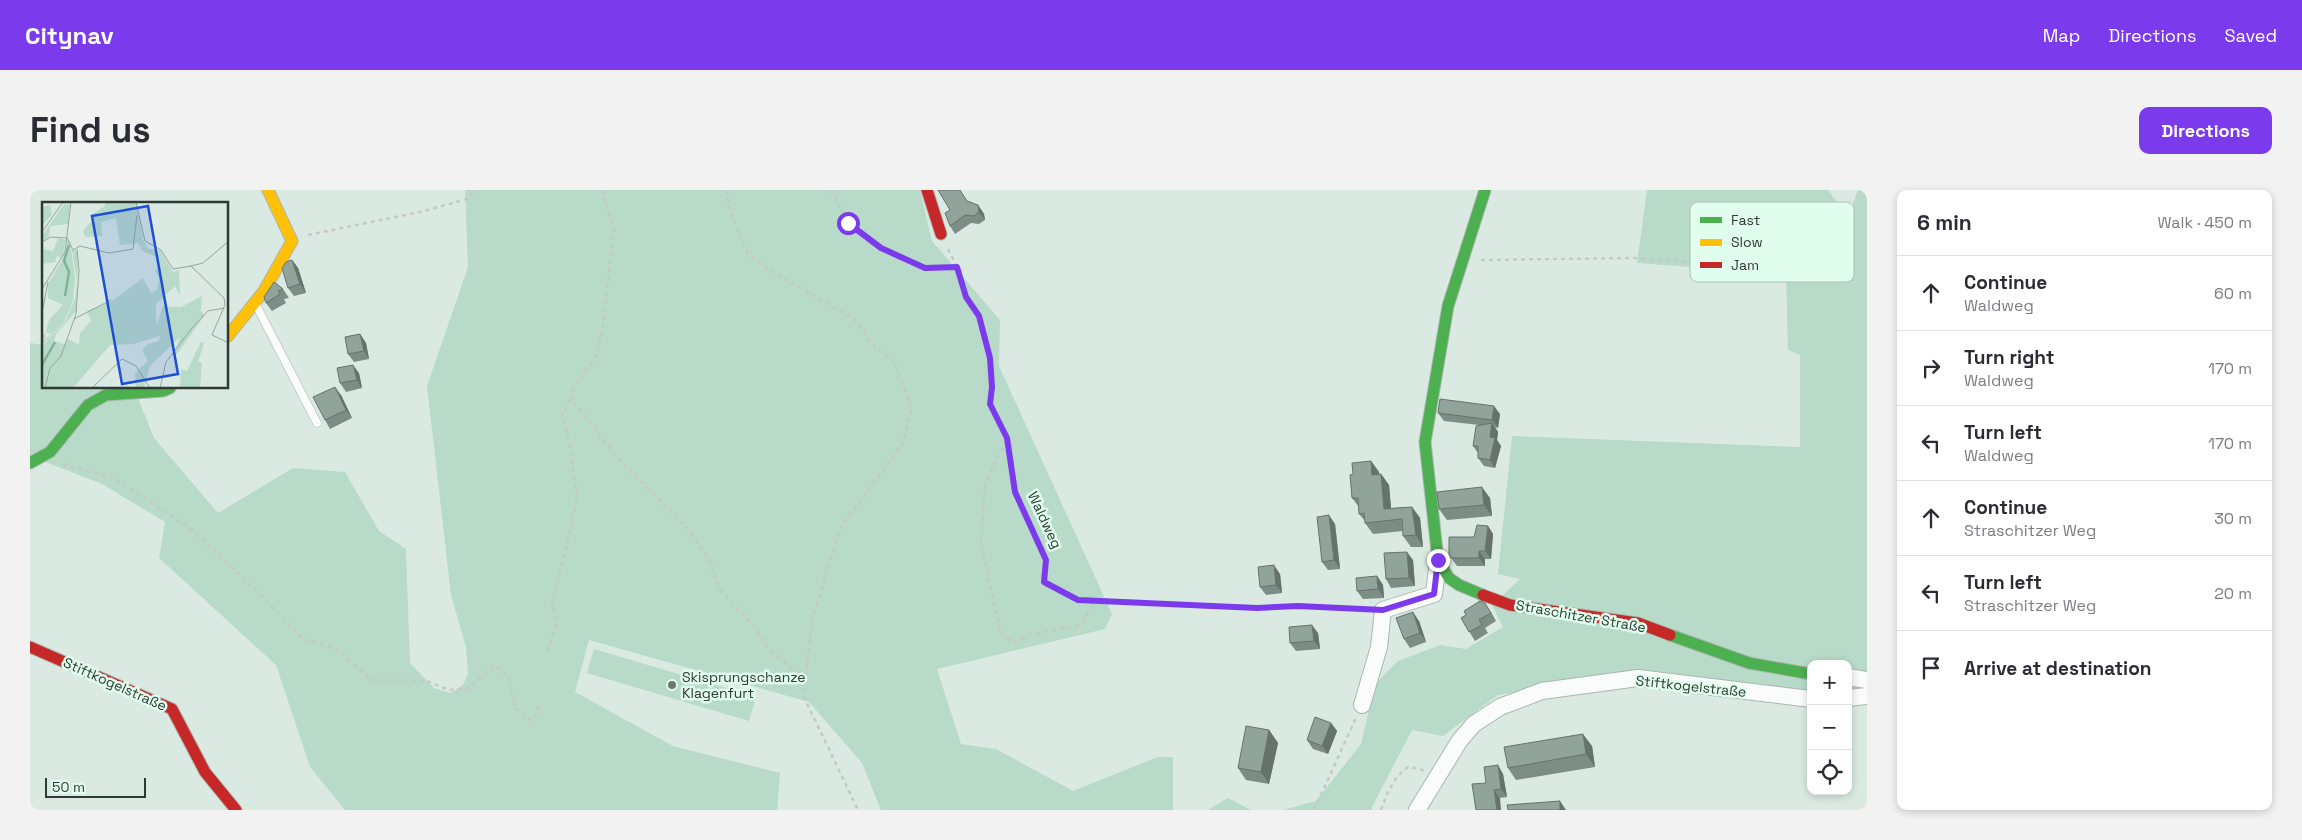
<!DOCTYPE html>
<html lang="en">
<head>
<meta charset="utf-8">
<style>
	body { margin:0; font-family:"Space Grotesk",sans-serif; background:#f2f2f3; color:#2b2b33 }
	.controls { position:absolute; right:15px; bottom:15px; display:grid; overflow:hidden; border-radius:10px; box-shadow:0 2px 8px #0003 }
	.controls button { width:45px; height:45px; display:grid; place-items:center; padding:0; border:0; border-bottom:1px solid #e1e1e2; background:#fff; color:#2b2b33; font:25px sans-serif }
	.scale { position:absolute; left:15px; bottom:12px; width:101px; box-sizing:border-box; padding-left:5px; border:2px solid #2f3a34; border-top:0; font-size:14px; line-height:18px; white-space:nowrap; color:#2f3a34; -webkit-text-stroke:4px #e1fdee; paint-order:stroke }
	.stop { position:absolute; width:15px; height:15px; margin:-11px; border:4px solid #7c3aed; border-radius:50%; background:#fff }
	.stop.end { background:#7c3aed; border-color:#fff; box-shadow:0 1px 5px #0008 }
	.list { margin:0; padding:0; list-style:none }
	h2 { display:flex; justify-content:space-between; align-items:center; height:65px; margin:0; padding:0 20px; font-size:21px }
	h2 small { font-size:16px; font-weight:400; color:#7c7c81 }
	.list li { display:grid; grid-template-columns:32px 1fr auto; gap:15px; align-items:center; box-sizing:border-box; height:75px; padding:0 20px; border-top:1px solid #e1e1e2 }
	.list b { display:block; font-size:19px; white-space:nowrap }
	.list p { margin:0; font-size:16px; white-space:nowrap; color:#7c7c81 }
	.list em { font-size:16px; font-style:normal; color:#7c7c81 }
	.icon { flex:none; width:28px; height:28px; fill:none; stroke:currentColor; stroke-width:2; stroke-linecap:round; stroke-linejoin:round }
	.map { position:relative; flex:none; width:1837px; height:620px; overflow:hidden; border-radius:10px }
	header { display:flex; align-items:center; gap:30px; box-sizing:border-box; height:70px; padding:0 25px; background:#7c3aed; color:#fff }
	header strong { font-size:24px }
	nav { display:flex; gap:28px; margin-inline-start:auto; font-size:18px }
	.intro { display:flex; align-items:center; justify-content:space-between; box-sizing:border-box; height:120px; padding:0 30px }
	h1 { margin:0; font-size:35px }
	.button { padding:12px 22px; border-radius:10px; background:#7c3aed; color:#fff; font-size:18px; font-weight:700 }
	main { display:flex; gap:30px; padding:0 30px }
	aside { flex:1; background:#fff; border-radius:10px; box-shadow:0 2px 8px #0003 }
	.map>svg:first-child { display:block }
</style>
</head>
<body>
<header>
<strong>Citynav</strong>
<nav><a>Map</a><a>Directions</a><a>Saved</a></nav>
</header>
<div class="intro"><h1>Find us</h1><a class="button">Directions</a></div>
<main>
<div class="map">
<svg width="1837" height="620" viewBox="0 0 1837 620">
	<rect width="100%" height="100%" fill="#daeae2"/>
	<g fill="#b8dac8">
		<path d="M435,0H890L902,51L970,130L969,176L1082,424L1075,439L907,479L931,554L966,559L1043,601L1128,567H1143V620H851L832,573L779,512L559,450L545,502L643,556L750,583L747,620H315L280,577L246,475L129,368L135,332L72,294L0,266V153L14,155V198H104L124,248L188,323L263,278L315,282L349,341L376,359L380,473L404,498L421,503L433,495L438,484L436,457L421,405L397,196L438,77Z"/>
		<path d="M1617,0H1798L1814,22L1822,16L1828,0H1837V497L1818,499V474H1781V501L1611,482L1468,505L1413,546L1382,540L1342,617V620H1253L1286,611L1331,554L1345,494L1368,471L1410,455L1436,459L1473,437L1462,415L1490,389L1468,384L1482,246L1770,257V165L1758,160L1756,84L1607,73Z"/>
		<path d="M564,459L726,507L719,531L557,483Z"/>
		<path d="M1198,608L1221,620H1178Z"/>
	</g>
	<g fill="none" stroke-linecap="round" stroke-linejoin="round">
		<g stroke="#aab6af" stroke-width="9">
			<path id="lane" d="M226,115L287,233"/>
		</g>
		<g stroke="#aab6af" stroke-width="18">
			<g id="street">
				<path d="M1818,487L1837,490"/>
				<path d="M1818,508L1837,506"/>
				<path d="M1332,515L1349,457L1353,420L1404,404L1408,370"/>
				<path d="M1387,620L1430,550L1444,534L1470,517L1512,501L1608,488L1781,509"/>
			</g>
		</g>
		<g stroke="#aab6af" stroke-width="13">
			<g id="fast">
				<path d="M0,273L20,262L58,215L76,205L133,201L140,198"/>
				<path d="M1453,405L1429,395L1419,388L1408,370L1395,252L1418,116L1455,0"/>
				<path d="M1640,445L1719,473L1781,484"/>
			</g>
		</g>
		<g stroke="#aab6af" stroke-width="13">
			<path id="slow" d="M198,146L234,101L262,51L238,0"/>
		</g>
		<g stroke="#aab6af" stroke-width="13">
			<g id="jam">
				<path d="M897,0L911,44"/>
				<path d="M1453,405L1480,415L1608,433L1640,445"/>
				<path d="M0,457L142,519L175,582L206,620"/>
			</g>
		</g>
		<g stroke="#c4c9c7" stroke-width="2.5" stroke-dasharray="4 4" stroke-linecap="butt">
			<path d="M572,0L584,41L572,142L567,165L544,197L541,209L588,268L658,339L679,369L690,400L726,438L737,457L775,489"/>
			<path d="M696,0L699,18L717,63L741,81L824,129L845,157L864,172L882,219L872,255L811,337L782,429L774,507L828,620"/>
			<path d="M801,0L818,33L851,58L895,78L927,77L936,107L949,126L960,168L962,197L960,214L977,248L985,302L1017,370L1014,392L1048,410L1151,416L1227,418L1268,416L1340,420"/>
			<path d="M278,45L390,22L437,9L445,0"/>
			<path d="M918,59L927,77"/>
			<path d="M1451,70L1604,68L1754,79"/>
			<path d="M976,250L955,295L951,354L971,444L983,452L1003,444L1051,435L1065,411"/>
			<path d="M33,274L86,289L161,339L231,405L273,449L308,460L341,490L397,491L419,500L439,498L463,476L471,478L479,490L485,518L500,530L507,525L509,513"/>
			<path d="M518,461L526,433L522,412L541,338L547,308L540,256L532,225L541,209"/>
			<path d="M1284,620L1326,528"/>
			<path d="M1351,620C1357,603 1363,588 1378,577L1391,579L1395,583"/>
		</g>
		<use href="#lane" stroke="#f9fcfb" stroke-width="8"/>
		<use href="#street" stroke="#f9fcfb" stroke-width="16"/>
		<use href="#fast" stroke="#4caf50" stroke-width="11"/>
		<use href="#slow" stroke="#ffc107" stroke-width="11"/>
		<use href="#jam" stroke="#c62828" stroke-width="11"/>
	</g>
	<g fill="#7c8d85">
		<path d="M937,11L948,15L954,24L955,30L949,34L941,33L925,44L920,36Z"/>
		<path d="M262,70L268,78L276,103L264,106L258,98Z"/>
		<path d="M244,92L253,99L259,108L254,109L256,113L242,121L236,113Z"/>
		<path d="M330,144L336,153L339,169L324,172L318,164Z"/>
		<path d="M329,183L332,198L316,202L310,193Z"/>
		<path d="M311,205L322,228L300,239L295,230Z"/>
		<path d="M1408,223L1470,224L1468,238L1465,237L1468,242L1467,250L1471,256L1465,278L1454,276L1448,268V263L1443,256L1449,235L1414,231Z"/>
		<path d="M1341,271L1349,282V284H1351L1359,295L1361,318L1382,317L1390,328L1393,357H1381L1373,346V341L1343,344L1335,333V331L1329,324V317L1322,308L1323,284Z"/>
		<path d="M1460,308L1462,326L1417,330L1409,319Z"/>
		<path d="M1305,334L1310,379L1298,380L1292,372Z"/>
		<path d="M1458,336L1463,344L1461,369H1455V376H1427L1419,365Z"/>
		<path d="M1383,370L1385,396L1361,398L1356,389Z"/>
		<path d="M1250,384L1252,403L1236,405L1230,397Z"/>
		<path d="M1347,386L1353,395L1354,408L1333,409L1327,401Z"/>
		<path d="M1461,422L1466,431L1455,438L1458,443L1445,451L1431,428Z"/>
		<path d="M1389,431L1396,452L1380,458L1374,449Z"/>
		<path d="M1288,443L1290,459L1266,461L1260,453Z"/>
		<path d="M1301,533L1307,541L1298,564L1283,559L1277,550Z"/>
		<path d="M1239,540L1248,553L1239,594L1216,590L1208,578Z"/>
		<path d="M1562,556L1565,577L1486,590L1478,578Z"/>
		<path d="M1473,584L1477,607L1470,608L1456,593Z"/>
	</g>
	<g fill="#65736c">
		<path d="M948,15L954,24L955,30L949,22Z"/>
		<path d="M262,70L268,78L276,103L270,94Z"/>
		<path d="M330,144L336,153L339,169L334,161Z"/>
		<path d="M323,175L329,183L332,198L327,190Z"/>
		<path d="M305,197L311,205L322,228L316,220Z"/>
		<path d="M1464,216L1470,224L1468,238L1462,230Z"/>
		<path d="M1462,233L1468,242L1467,250L1471,256L1465,278L1460,270V247Z"/>
		<path d="M1341,271L1349,282L1350,296L1342,285Z"/>
		<path d="M1351,284L1359,295L1362,330L1354,319Z"/>
		<path d="M1452,297L1460,308L1462,326L1454,315Z"/>
		<path d="M1382,317L1390,328L1393,357L1386,345Z"/>
		<path d="M1299,325L1305,334L1310,379L1304,370Z"/>
		<path d="M1458,336L1463,344L1461,369L1455,361Z"/>
		<path d="M1449,361L1455,369V376L1449,368Z"/>
		<path d="M1377,362L1383,370L1385,396L1379,388Z"/>
		<path d="M1244,375L1250,384L1252,403L1246,395Z"/>
		<path d="M1347,386L1353,395L1354,408L1348,399Z"/>
		<path d="M1383,422L1389,431L1396,452L1390,443Z"/>
		<path d="M1282,435L1288,443L1290,459L1284,451Z"/>
		<path d="M1301,533L1307,541L1298,564L1292,556Z"/>
		<path d="M1239,540L1248,553L1239,594L1231,582Z"/>
		<path d="M1553,544L1562,556L1565,577L1556,564Z"/>
		<path d="M1468,575L1473,584L1477,607L1471,599Z"/>
		<path d="M1464,600L1470,608L1471,620H1467Z"/>
		<path d="M1530,611L1536,620H1530Z"/>
	</g>
	<g fill="#90a49b" stroke="#65736c">
		<path d="M908,0H930L937,11L948,15L949,22L944,26L935,25L920,36L915,23L920,20Z"/>
		<path d="M262,70L270,94L258,98L252,78L256,72Z"/>
		<path d="M244,92L253,99L248,101L250,104L236,113L234,107Z"/>
		<path d="M330,144L334,161L318,164L315,147Z"/>
		<path d="M323,175L327,190L310,193L307,178Z"/>
		<path d="M305,197L316,220L295,230L283,207Z"/>
		<path d="M1410,209L1464,216L1462,230L1408,223Z"/>
		<path d="M1462,233L1460,247L1465,248L1460,270L1448,268V256H1443L1446,236Z"/>
		<path d="M1341,271L1342,285L1351,284L1354,319L1382,317L1386,345L1373,346L1372,329L1335,333L1334,323L1329,324L1328,308H1322L1320,285L1323,284L1322,273Z"/>
		<path d="M1452,297L1454,315L1409,319L1407,302Z"/>
		<path d="M1299,325L1304,370L1292,372L1287,327Z"/>
		<path d="M1447,335L1458,336L1455,361H1449V368H1421L1419,365V347H1444Z"/>
		<path d="M1377,362L1379,388L1356,389L1354,363Z"/>
		<path d="M1244,375L1246,395L1230,397L1228,377Z"/>
		<path d="M1347,386L1348,399L1327,401L1326,388Z"/>
		<path d="M1450,411L1455,413L1461,423L1449,430L1452,435L1439,442L1431,428L1436,425L1434,421Z"/>
		<path d="M1383,422L1390,443L1374,449L1366,428Z"/>
		<path d="M1282,435L1284,451L1260,453L1259,437Z"/>
		<path d="M1285,527L1301,533L1292,556L1277,550Z"/>
		<path d="M1216,536L1239,540L1231,582L1208,578Z"/>
		<path d="M1553,544L1556,564L1478,578L1474,557Z"/>
		<path d="M1468,575L1471,599L1464,600L1467,620H1446L1442,594L1456,593L1454,577Z"/>
		<path d="M1530,611V620H1478L1477,615Z"/>
	</g>
	<g fill="none" stroke-linecap="round" stroke-linejoin="round">
		<path stroke="#7c3aed" stroke-width="6" d="M818,33L851,58L895,78L927,77L936,107L949,126L960,168L962,197L960,214L977,248L985,302L1016,370L1014,392L1048,410L1227,418L1268,416L1353,420L1404,404L1408,370"/>
	</g>
	<circle fill="#6b7871" stroke="#e1fdee" stroke-width="2" cx="642" cy="495" r="5"/>
	<g text-anchor="middle" stroke-width="5" stroke-linejoin="round" paint-order="stroke">
		<g font-size="14" fill="#2f3a34" stroke="#e1fdee">
			<text transform="translate(1015 330) rotate(65)" y="5">Waldweg</text>
			<text transform="translate(1551 426) rotate(10)" y="5">Straschitzer Straße</text>
			<text transform="translate(85 494) rotate(24)" y="5">Stiftkogelstraße</text>
			<text transform="translate(1661 496) rotate(6)" y="5">Stiftkogelstraße</text>
		</g>
		<g font-size="14" fill="#2f3a34" stroke="#e1fdee" text-anchor="start">
			<text x="652" y="492">Skisprungschanze<tspan x="652" dy="16">Klagenfurt</tspan></text>
		</g>
	</g>
	<g transform="translate(12 12)">
		<rect width="186" height="186" fill="#daeae2"/>
		<path d="M63,0H94L102,40L107,47L118,48L131,70L137,68L138,94L133,84L114,102V124L121,104L139,105L160,94L159,109L163,113L134,153L132,152L138,135L108,164L102,186H94L93,171L106,159L100,148L106,142L117,139L118,134L91,142L68,143L31,186H0V144L23,120L33,97L35,79L30,48L35,49L36,58L34,109L14,132L12,139L22,142L27,137L37,143L38,131L49,119L45,109L70,99L101,76L109,91L115,88L117,77L113,68L118,67L115,55L100,49L96,41L78,43L74,16L59,20L60,34L43,35L41,29L52,16L49,13L63,4ZM22,2L28,3L26,22L8,24L7,35L0,39V34ZM8,3L10,13L0,23V5ZM16,36L24,38L20,56L15,54L13,60L0,62V47L11,49ZM26,38L28,39L33,76L31,99L22,120L0,143V133L4,131L2,138L9,132L4,130L7,118L21,103L6,96V82L21,56ZM159,140L162,141L156,160L160,161L158,185L138,186L139,167L145,169Z" fill="#b8dac8"/>
		<path fill="none" stroke="#7fb39b" stroke-width="2.5" d="M23,94L27,70L22,59L27,43M0,163L13,140"/>
		<path fill="none" stroke="#96a49c" stroke-width="1" d="M94,0L103,39L119,48L131,67L149,64L182,96L183,103L170,133L187,141M0,30L21,0M25,36L31,48L38,44L67,51L91,47L95,13M0,40L9,35L25,36M149,64L161,61L187,39M0,87L23,50L29,0M0,111L6,80M32,117L69,98M3,186L8,166L19,154L34,112L37,68L35,47M50,186L80,157L94,164L108,186M118,186L124,160L150,126L166,109L182,106"/>
		<path fill="#1d4ed8" fill-opacity="0.15" stroke="#1d4ed8" stroke-width="2.5" d="M106,4L136,172L80,182L50,14Z"/>
		<rect width="186" height="186" fill="none" stroke="#2f3a34" stroke-width="2.5"/>
	</g>
	<rect x="1660" y="12" width="164" height="80" rx="8" fill="#e1fdee" stroke="#acc2b6" stroke-width="1"/>
	<rect x="1670" y="27" width="22" height="6" fill="#4caf50"/>
	<rect x="1670" y="49" width="22" height="7" fill="#ffc107"/>
	<rect x="1670" y="72" width="22" height="6" fill="#c62828"/>
	<g font-size="14" fill="#2f3a34">
		<text x="1701" y="35">Fast</text>
		<text x="1701" y="57">Slow</text>
		<text x="1701" y="80">Jam</text>
	</g>
</svg>
<div class="controls">
<button>+</button>
<button>−</button>
<button><svg class="icon" aria-label="locate" viewBox="0 0 24 24"><circle cx="12" cy="12" r="6"/><path d="M12 2v4M12 18v4M2 12h4M18 12h4"/></svg></button>
</div>
<div class="scale">50 m</div>
<div class="stop" style="left:818px;top:33px"></div>
<div class="stop end" style="left:1408px;top:370px"></div>
</div>
<aside>
<h2>6 min<small>Walk · 450 m</small></h2>
<ul class="list">
<li><svg class="icon" aria-label="ahead" viewBox="0 0 24 24"><path d="M12 20V5M6 11l6-6 6 6"/></svg><div><b>Continue</b><p>Waldweg</p></div><em>60 m</em></li>
<li><svg class="icon" aria-label="right" viewBox="0 0 24 24"><path d="M7 20v-9h11M14 6l5 5-5 5"/></svg><div><b>Turn right</b><p>Waldweg</p></div><em>170 m</em></li>
<li><svg class="icon" aria-label="left" viewBox="0 0 24 24"><path d="M17 20v-9H6M10 6l-5 5 5 5"/></svg><div><b>Turn left</b><p>Waldweg</p></div><em>170 m</em></li>
<li><svg class="icon" aria-label="ahead" viewBox="0 0 24 24"><path d="M12 20V5M6 11l6-6 6 6"/></svg><div><b>Continue</b><p>Straschitzer Weg</p></div><em>30 m</em></li>
<li><svg class="icon" aria-label="left" viewBox="0 0 24 24"><path d="M17 20v-9H6M10 6l-5 5 5 5"/></svg><div><b>Turn left</b><p>Straschitzer Weg</p></div><em>20 m</em></li>
<li><svg class="icon" aria-label="arrive" viewBox="0 0 24 24"><path d="M6 21V4h12l-3 4 3 4H6"/></svg><div><b>Arrive at destination</b></div></li>
</ul>
</aside>
</main>
</body>
</html>
